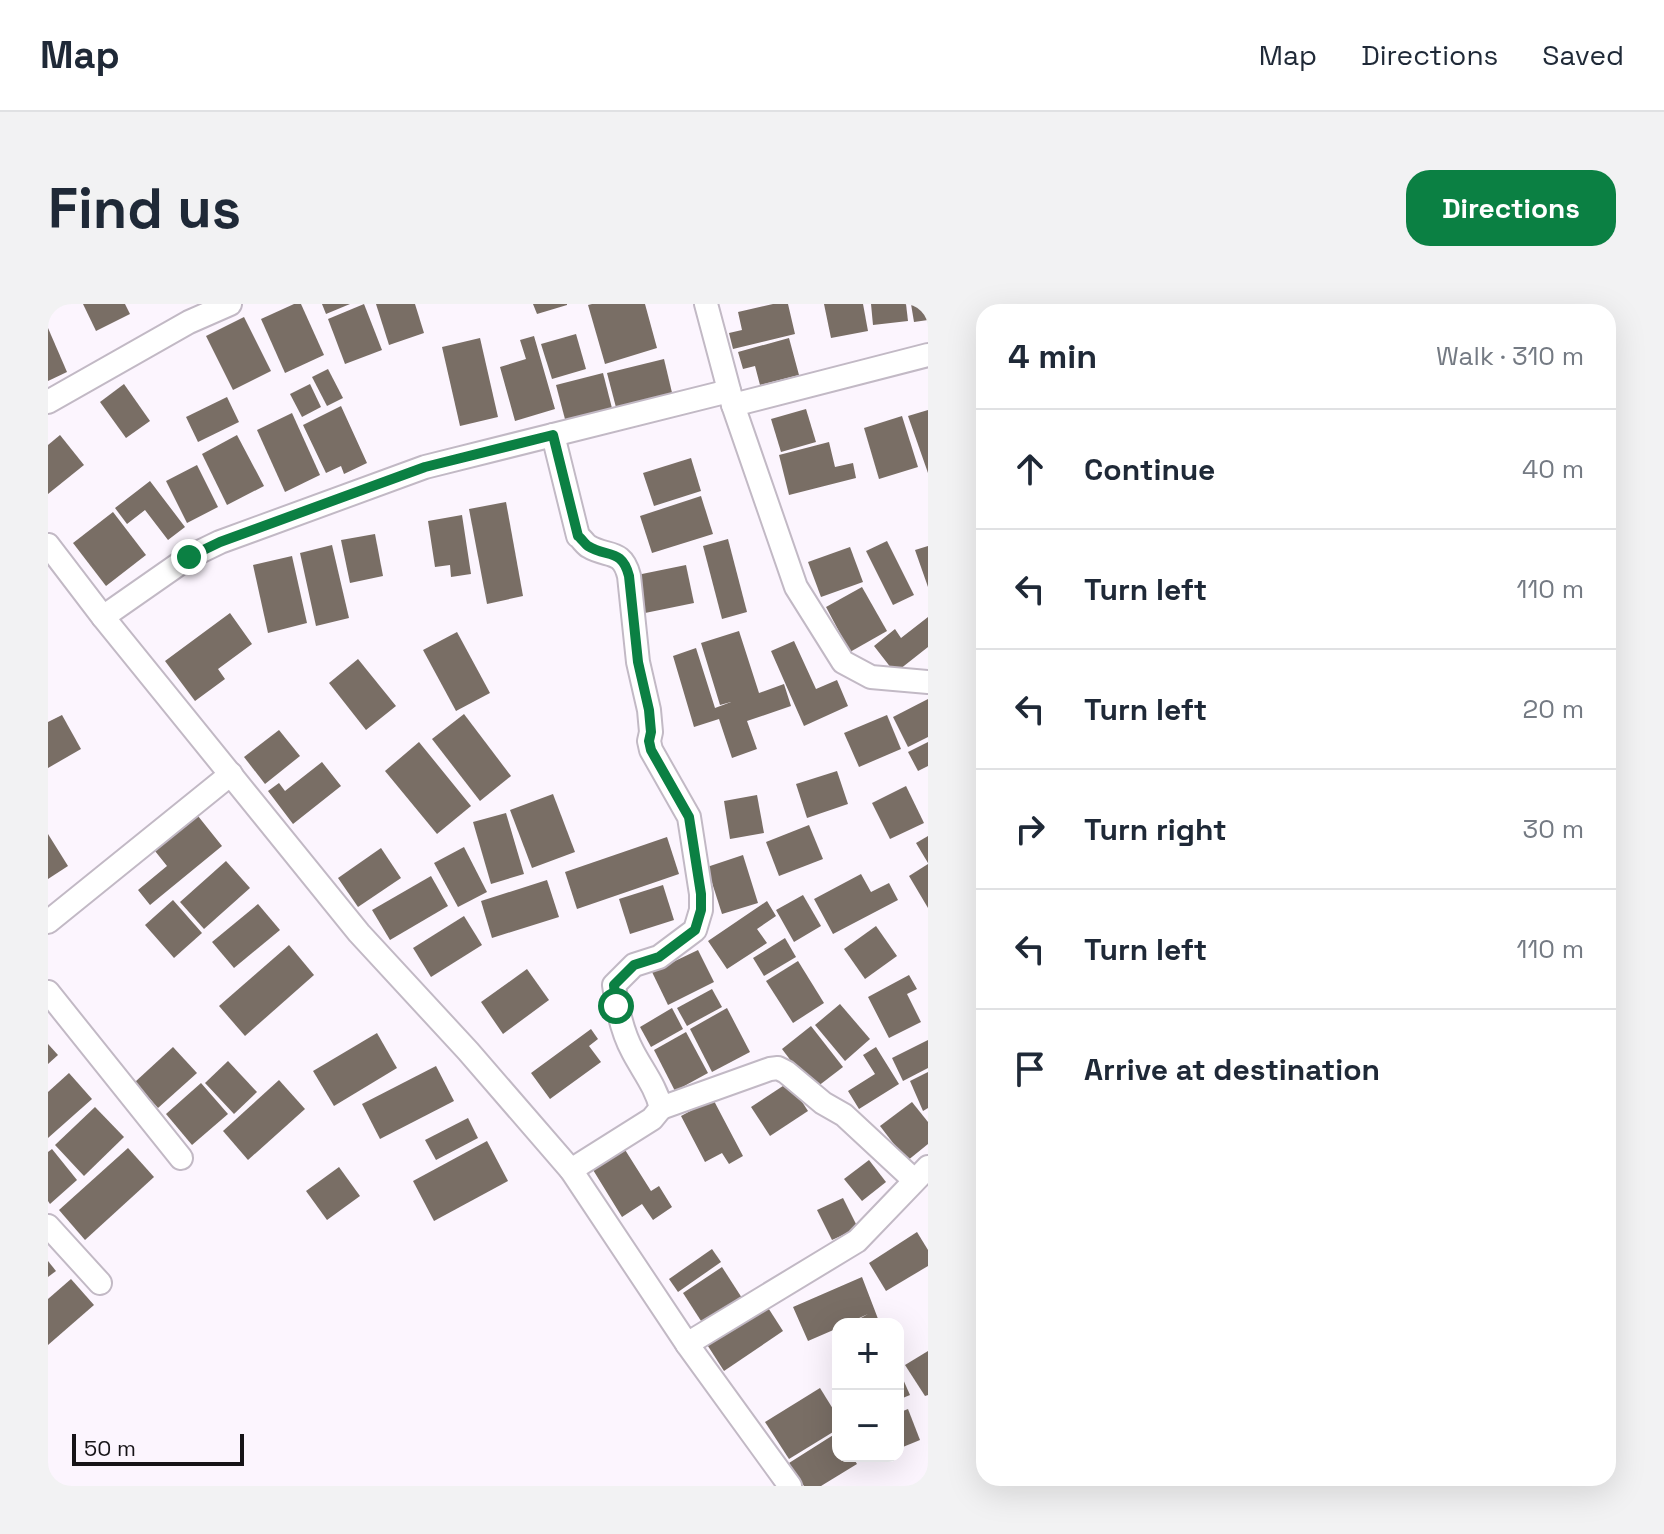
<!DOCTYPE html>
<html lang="en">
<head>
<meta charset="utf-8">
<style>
	body { margin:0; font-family:"Space Grotesk",sans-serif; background:#f2f2f3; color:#1f2937 }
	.controls { position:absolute; right:24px; bottom:24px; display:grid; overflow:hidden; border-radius:16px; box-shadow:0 8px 32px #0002 }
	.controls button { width:72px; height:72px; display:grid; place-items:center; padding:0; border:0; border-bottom:2px solid #e0e1e3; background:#fff; color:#1f2937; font:40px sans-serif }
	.scale { position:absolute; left:24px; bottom:20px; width:172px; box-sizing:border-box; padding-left:8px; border:4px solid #161317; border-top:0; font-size:22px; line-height:28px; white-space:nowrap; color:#161317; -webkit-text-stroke:6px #fcf5fe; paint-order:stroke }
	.stop { position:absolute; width:24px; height:24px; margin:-18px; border:6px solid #0b8043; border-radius:50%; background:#fff }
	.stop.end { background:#0b8043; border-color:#fff; box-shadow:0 2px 8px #0008 }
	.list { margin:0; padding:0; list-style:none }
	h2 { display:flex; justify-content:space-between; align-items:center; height:104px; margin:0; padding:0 32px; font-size:34px }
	h2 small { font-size:26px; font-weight:400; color:#747a83 }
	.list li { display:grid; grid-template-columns:52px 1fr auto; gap:24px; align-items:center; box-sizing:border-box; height:120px; padding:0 32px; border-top:2px solid #e0e1e3 }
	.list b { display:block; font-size:30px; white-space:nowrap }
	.list em { font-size:26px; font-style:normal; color:#747a83 }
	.icon { flex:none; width:44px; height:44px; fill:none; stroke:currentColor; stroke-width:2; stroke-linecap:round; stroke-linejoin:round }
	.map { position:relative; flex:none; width:880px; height:1182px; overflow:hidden; border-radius:24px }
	header { display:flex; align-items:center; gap:48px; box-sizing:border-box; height:112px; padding:0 40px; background:#fff; border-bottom:2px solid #e0e1e3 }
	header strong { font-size:38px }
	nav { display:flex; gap:44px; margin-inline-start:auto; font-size:28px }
	.intro { display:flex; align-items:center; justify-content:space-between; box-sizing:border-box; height:192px; padding:0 48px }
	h1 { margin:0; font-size:56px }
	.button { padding:20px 36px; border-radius:24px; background:#0b8043; color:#fff; font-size:28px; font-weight:700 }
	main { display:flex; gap:48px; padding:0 48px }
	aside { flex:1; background:#fff; border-radius:24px; box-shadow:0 8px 32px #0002 }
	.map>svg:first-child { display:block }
</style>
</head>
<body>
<header>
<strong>Map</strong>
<nav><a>Map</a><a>Directions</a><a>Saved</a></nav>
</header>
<div class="intro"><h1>Find us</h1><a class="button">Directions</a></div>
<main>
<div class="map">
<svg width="880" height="1182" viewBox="0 0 880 1182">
	<rect width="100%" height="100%" fill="#fcf5fe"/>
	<g fill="#796e65">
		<path d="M35,0H77L82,10L48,27Z"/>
		<path d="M246,0H253L276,51L237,69L213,15Z"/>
		<path d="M274,0H302L278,10Z"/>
		<path d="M316,0L334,46L297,60L280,15Z"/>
		<path d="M328,0H367L376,29L341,41Z"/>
		<path d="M485,0H519V1L489,10Z"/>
		<path d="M544,0H597L609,44L557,60L540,1Z"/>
		<path d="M725,0H740L747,30L685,45L681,29L694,26L690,8Z"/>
		<path d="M776,0H815L820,27L783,34Z"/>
		<path d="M823,0H858L860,17L825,21Z"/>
		<path d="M863,0H880V16L866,18Z"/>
		<path d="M196,13L223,67L185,86L158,32Z"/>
		<path d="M0,24L19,68L0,77Z"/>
		<path d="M528,30L538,65L504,75L493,40Z"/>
		<path d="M486,32L507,105L467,117L452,63L478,55L472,36Z"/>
		<path d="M432,34L450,113L412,122L394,43Z"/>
		<path d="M741,34L751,71L712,81L707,62L695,65L690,48Z"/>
		<path d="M616,55L626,97L570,111L559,69Z"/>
		<path d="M280,65L295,94L279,102L264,73Z"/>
		<path d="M555,69L565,108L518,119L508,81Z"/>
		<path d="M76,80L102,117L78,134L52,98Z"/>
		<path d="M262,80L273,103L254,113L242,90Z"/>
		<path d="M179,93L191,118L150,138L138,113Z"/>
		<path d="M293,102L319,159L296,170L293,162L278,169L255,121Z"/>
		<path d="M758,105L768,138L733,148L723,115Z"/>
		<path d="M880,106V169L860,112Z"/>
		<path d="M244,109L272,171L237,188L209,126Z"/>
		<path d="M854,112L870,163L831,175L816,124Z"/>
		<path d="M12,131L36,161L0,190V141Z"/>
		<path d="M189,131L216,182L179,201L154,150Z"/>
		<path d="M781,138L787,163L805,159L808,174L741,191L731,151Z"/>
		<path d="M643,154L653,187L606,202L595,169Z"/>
		<path d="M149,161L170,203L139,219L118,177Z"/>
		<path d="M102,177L137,223L120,236L97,206L79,220L67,204Z"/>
		<path d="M653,192L665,230L604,249L592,212Z"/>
		<path d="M458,198L475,292L439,300L421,205Z"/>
		<path d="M65,208L98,251L58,282L25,239Z"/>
		<path d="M414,211L423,270L403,273L402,261L387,263L380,217Z"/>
		<path d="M327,230L335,272L302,279L293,236Z"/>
		<path d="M680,235L699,308L674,315L655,242Z"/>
		<path d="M839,237L866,291L845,301L818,247Z"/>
		<path d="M284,241L301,314L268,322L252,249Z"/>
		<path d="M880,242V283L867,246Z"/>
		<path d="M802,243L815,278L773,293L760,258Z"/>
		<path d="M244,252L259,319L220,329L205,261Z"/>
		<path d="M638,261L646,299L597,309L589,271Z"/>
		<path d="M814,283L839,327L802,348L778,303Z"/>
		<path d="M182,309L204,340L170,365L177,375L147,397L117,357Z"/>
		<path d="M880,313V343L847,369L826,342L847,325L853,334Z"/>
		<path d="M691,327L711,389L736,380L743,402L699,417L709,445L684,454L671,415L646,423L625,352L648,344L667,404L683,398L672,401L653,339Z"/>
		<path d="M409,328L442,389L408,407L375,346Z"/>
		<path d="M746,337L768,385L789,376L800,402L756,422L723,347Z"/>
		<path d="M310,355L348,402L318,426L281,379Z"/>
		<path d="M880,395V433L860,443L845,413Z"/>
		<path d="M416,410L463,472L432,497L384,435Z"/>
		<path d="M14,411L33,445L0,464V418Z"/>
		<path d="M839,411L853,445L811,463L796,429Z"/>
		<path d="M231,426L252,452L217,480L196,453Z"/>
		<path d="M371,438L423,502L389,530L337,467Z"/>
		<path d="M880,438V462L870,467L860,448Z"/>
		<path d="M274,458L293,482L245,520L220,487L231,479L237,487Z"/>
		<path d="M789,467L800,500L759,514L748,480Z"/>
		<path d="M858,482L876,519L842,535L824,499Z"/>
		<path d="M505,490L527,548L484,564L462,506Z"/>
		<path d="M709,491L716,529L682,535L676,497Z"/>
		<path d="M458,509L476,570L443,580L425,518Z"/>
		<path d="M150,512L174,542L102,601L90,586L119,562L107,547Z"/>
		<path d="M761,521L775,555L731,572L718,538Z"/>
		<path d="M0,530L20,562L0,575Z"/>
		<path d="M880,532V559L868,539Z"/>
		<path d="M619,533L631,570L529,605L517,568Z"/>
		<path d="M416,543L439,588L410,603L386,559Z"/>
		<path d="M333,544L353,574L310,603L290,574Z"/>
		<path d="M695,551L710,599L674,610L659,563Z"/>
		<path d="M178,557L202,584L156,625L132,598Z"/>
		<path d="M880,560V604L861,572Z"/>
		<path d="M813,570L823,588L841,579L850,596L785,630L766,595Z"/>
		<path d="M383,572L400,602L342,636L324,606Z"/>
		<path d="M499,576L511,613L444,634L433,597Z"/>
		<path d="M615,581L626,616L582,630L571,595Z"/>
		<path d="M755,591L773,622L746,638L728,606Z"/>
		<path d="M125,596L154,629L126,654L97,621Z"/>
		<path d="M719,597L728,612L709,625L719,639L679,665L660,637Z"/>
		<path d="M210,600L232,626L186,664L164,638Z"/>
		<path d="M416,612L434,641L383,673L365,644Z"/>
		<path d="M828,622L849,652L817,675L796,645Z"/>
		<path d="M737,634L748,653L716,672L705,654Z"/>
		<path d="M241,641L266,671L197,732L171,702Z"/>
		<path d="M650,646L666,678L620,701L604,668Z"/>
		<path d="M750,657L776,699L745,719L718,677Z"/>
		<path d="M479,665L501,696L455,730L433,698Z"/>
		<path d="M861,671L869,685L859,690L873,718L841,734L820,693Z"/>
		<path d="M664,685L674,703L639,722L629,704Z"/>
		<path d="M792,700L822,735L797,757L767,721Z"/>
		<path d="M624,704L635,725L603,743L592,723Z"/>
		<path d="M679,704L702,748L664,768L642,725Z"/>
		<path d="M763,722L795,763L765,786L734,745Z"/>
		<path d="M543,725L550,735L541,742L553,758L502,795L483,769Z"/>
		<path d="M638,728L660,769L627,787L606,746Z"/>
		<path d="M329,729L349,764L286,802L265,767Z"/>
		<path d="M880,736V764L855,777L844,754Z"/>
		<path d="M0,740L10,751L0,760Z"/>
		<path d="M125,743L149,769L110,804L87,778Z"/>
		<path d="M828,743L851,780L811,805L800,787L827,770L815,751Z"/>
		<path d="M180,757L209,788L186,810L157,779Z"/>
		<path d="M388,762L406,797L332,835L314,800Z"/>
		<path d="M880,768V804L875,807L862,777Z"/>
		<path d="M21,769L44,795L0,834V788Z"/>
		<path d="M231,776L257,805L200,856L175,827Z"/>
		<path d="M741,778L760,807L722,832L703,803Z"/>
		<path d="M153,779L180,810L144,841L118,810Z"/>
		<path d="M665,795L695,852L681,860L674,849L657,858L633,812Z"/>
		<path d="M864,798L880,818V840L859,857L832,822Z"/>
		<path d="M47,803L76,833L36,872L7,841Z"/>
		<path d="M420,814L430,834L388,856L377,836Z"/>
		<path d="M439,837L460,877L386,917L365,877Z"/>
		<path d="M574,841L603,887L611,882L624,903L605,916L594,900L574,913L542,861Z"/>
		<path d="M80,844L106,873L37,936L11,906Z"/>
		<path d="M4,845L29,876L2,900L0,897V848Z"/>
		<path d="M821,856L838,878L814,897L796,875Z"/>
		<path d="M291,863L312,892L279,916L258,887Z"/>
		<path d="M795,894L810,924L784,936L769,906Z"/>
		<path d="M869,928L880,946V962L838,987L821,959Z"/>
		<path d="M664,945L673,958L630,988L621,975Z"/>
		<path d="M0,957L8,967L0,973Z"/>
		<path d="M674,963L694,994L655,1020L635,989Z"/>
		<path d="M814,973L832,1020H802L820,1010L798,1020H790V1024L760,1037L745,1003Z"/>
		<path d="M23,975L46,1001L0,1041V995Z"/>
		<path d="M717,999L735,1027L676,1067L658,1039Z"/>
		<path d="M880,1047V1091L877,1092L857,1061Z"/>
		<path d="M850,1064L862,1091L850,1096Z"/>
		<path d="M772,1084L790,1113V1125L741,1155L717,1118Z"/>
		<path d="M860,1105L872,1136L850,1145V1109Z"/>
		<path d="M790,1128V1152H804L809,1160L773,1182H756L741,1159Z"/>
	</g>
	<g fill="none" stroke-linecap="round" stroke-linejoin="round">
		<g stroke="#c2b9c5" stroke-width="26">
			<g id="minor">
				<path d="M658,0L685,101L748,283L795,358L823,373L880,378"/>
				<path d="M0,98L141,18L182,0"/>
				<path d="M685,101L880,51"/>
				<path d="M505,131L530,232C532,233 538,241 540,242C559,254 574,244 581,272L590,358L601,406L603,428L601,437L603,446L641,513L653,590V606L647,626L611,653L586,661L566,681C569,704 574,728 585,748C595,767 608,783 613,804L604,815L523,866"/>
				<path d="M0,241L55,313L311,629L420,747L523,866L639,1040L742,1182"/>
				<path d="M55,313L141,253L172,238L377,163L681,87"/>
				<path d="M0,618L183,470"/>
				<path d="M0,688L133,854"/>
				<path d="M613,804L722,765L730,764L738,768L775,799L796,811L866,876"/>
				<path d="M0,922L52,979"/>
				<path d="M639,1040L809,937L880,863"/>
			</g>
		</g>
		<use href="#minor" stroke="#fff" stroke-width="22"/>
	</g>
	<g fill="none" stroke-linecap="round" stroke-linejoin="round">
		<path stroke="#0b8043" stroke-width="10" d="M141,253L172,238L377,163L505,131L530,232C532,233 538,241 540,242C559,254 574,244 581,272L590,358L601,406L603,428L601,437L603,446L641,513L653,590V606L647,626L611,653L586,661L566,681L568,702"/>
	</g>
</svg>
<div class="controls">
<button>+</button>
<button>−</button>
</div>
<div class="scale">50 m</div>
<div class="stop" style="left:568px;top:702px"></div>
<div class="stop end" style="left:141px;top:253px"></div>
</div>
<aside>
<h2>4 min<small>Walk · 310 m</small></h2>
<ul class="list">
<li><svg class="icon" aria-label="ahead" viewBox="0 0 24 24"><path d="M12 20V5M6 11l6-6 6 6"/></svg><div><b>Continue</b></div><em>40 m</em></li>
<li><svg class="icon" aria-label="left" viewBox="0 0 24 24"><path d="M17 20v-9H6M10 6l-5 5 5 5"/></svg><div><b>Turn left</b></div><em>110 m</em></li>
<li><svg class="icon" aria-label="left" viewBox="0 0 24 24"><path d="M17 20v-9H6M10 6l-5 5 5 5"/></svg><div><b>Turn left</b></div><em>20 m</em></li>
<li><svg class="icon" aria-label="right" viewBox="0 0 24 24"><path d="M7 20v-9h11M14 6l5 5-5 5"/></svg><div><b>Turn right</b></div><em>30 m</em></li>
<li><svg class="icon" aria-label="left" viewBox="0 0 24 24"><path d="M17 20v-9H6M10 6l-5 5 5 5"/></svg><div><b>Turn left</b></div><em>110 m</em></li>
<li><svg class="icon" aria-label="arrive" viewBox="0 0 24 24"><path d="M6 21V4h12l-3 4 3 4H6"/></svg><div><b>Arrive at destination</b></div></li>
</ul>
</aside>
</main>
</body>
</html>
